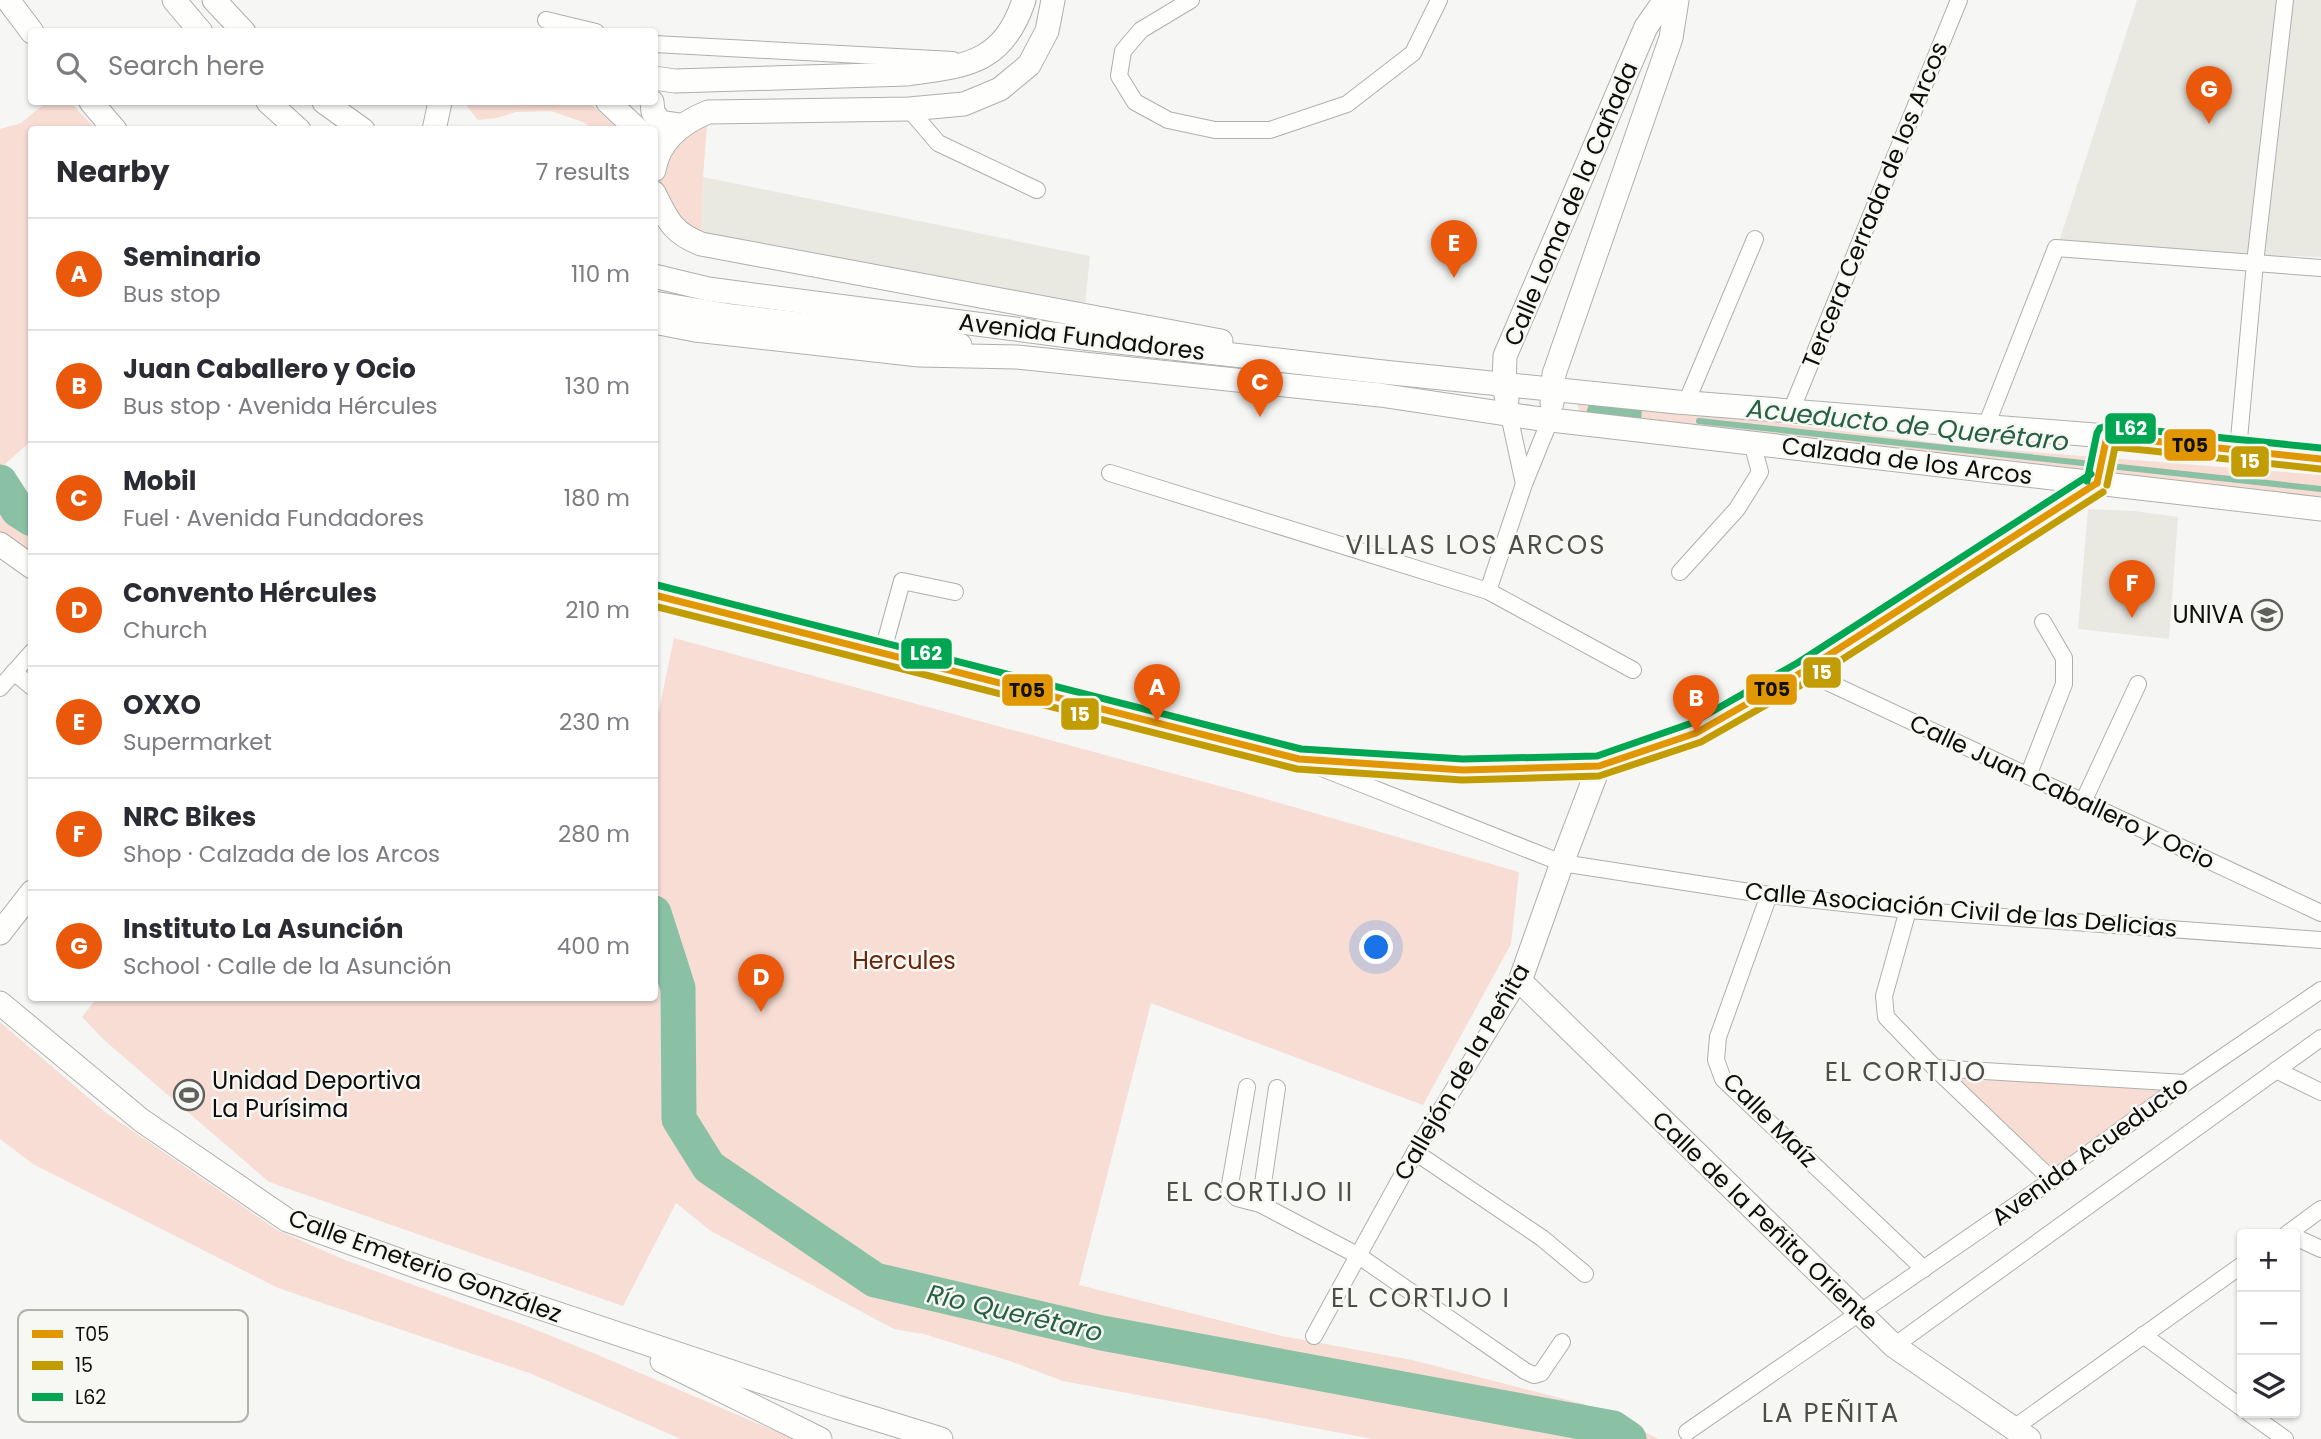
<!DOCTYPE html>
<html lang="en">
<head>
<meta charset="utf-8">
<style>
	body { margin:0; font-family:Poppins,sans-serif; background:#f7f7f7; color:#2b2b33 }
	.controls { position:absolute; right:21px; bottom:21px; display:grid; overflow:hidden; border-radius:7px; box-shadow:0 2px 5px #0004 }
	.controls button { width:63px; height:63px; display:grid; place-items:center; padding:0; border:0; border-bottom:2px solid #e1e1e2; background:#fff; color:#2b2b33; font:35px sans-serif }
	.you { position:absolute; left:1377px; top:948px; width:24px; height:24px; margin:-18px; border:5px solid #fff; border-radius:50%; background:#1a73e8; box-shadow:0 0 0 10px #1a73e833 }
	.badge { display:grid; place-items:center; width:46px; height:46px; border-radius:50%; background:#ea580c; color:#fff; font-size:23px; font-weight:700 }
	.pin { position:absolute; translate:-50% -58px; filter:drop-shadow(0 2px 4px #0008) }
	.pin::after { content:''; position:absolute; top:37px; width:24px; height:21px; background:inherit; clip-path:polygon(0 0,100% 0,50% 100%) }
	.list { margin:0; padding:0; list-style:none }
	h2 { display:flex; justify-content:space-between; align-items:center; height:91px; margin:0; padding:0 28px; font-size:30px }
	h2 small { font-size:23px; font-weight:400; color:#7c7c81 }
	.list li { display:grid; grid-template-columns:46px 1fr auto; gap:21px; align-items:center; box-sizing:border-box; height:112px; padding:0 28px; border-top:2px solid #e1e1e2 }
	.list b { display:block; font-size:26px; white-space:nowrap }
	.list p { margin:0; font-size:23px; white-space:nowrap; color:#7c7c81 }
	.list em { font-size:23px; font-style:normal; color:#7c7c81 }
	.icon { flex:none; width:38px; height:38px; fill:none; stroke:currentColor; stroke-width:2; stroke-linecap:round; stroke-linejoin:round }
	.map { position:relative; flex:none; width:2321px; height:1439px; overflow:hidden }
	.search { position:absolute; background:#fff; box-shadow:0 2px 5px #0004; left:28px; top:28px; width:630px; height:77px; display:flex; align-items:center; gap:18px; box-sizing:border-box; padding:0 24px; border-radius:7px; color:#7c7c81; font-size:26px }
	.panel { position:absolute; background:#fff; box-shadow:0 2px 5px #0004; left:28px; top:126px; width:630px; height:875px; border-radius:7px }
	.map>svg:first-child { display:block }
</style>
</head>
<body>
<div class="map">
<svg width="2321" height="1439" viewBox="0 0 2321 1439">
	<rect width="100%" height="100%" fill="#f6f6f4"/>
	<g fill="#e9e8e1">
		<path d="M2137,0H2321V257L2057,248Z"/>
		<path d="M703,177L1090,256L1084,314L701,244Z"/>
		<path d="M2088,509L2134,511L2178,517L2169,639L2078,629Z"/>
	</g>
	<g fill="#f7ddd4">
		<path d="M47,102H70L96,129L32,130L31,441L5,464L31,500V552L0,532V129L21,123Z"/>
		<path d="M467,102H588L619,129H593L583,122L551,111L516,112L497,118L478,120L467,106Z"/>
		<path d="M708,112L703,177L701,244L655,193V170Z"/>
		<path d="M1576,398L1970,447L2321,475V505L1581,418Z"/>
		<path d="M674,638L1245,793L1519,872L1511,944L1423,1105L1151,1003L1079,1285L1282,1336L1412,1360L1584,1404L1659,1439H1373L1063,1381L1013,1362L924,1334L894,1329L711,1231L676,1203L623,1306L269,1182L104,1040L82,1017L97,998H654L655,729Z"/>
		<path d="M0,1022L105,1112L277,1230L345,1260L524,1325L598,1355L794,1439H681L532,1374L278,1288L33,1164L0,1139Z"/>
		<path d="M1935,1068L2185,1083L2052,1180Z"/>
	</g>
	<path fill="#8ac1a4" d="M1589,404L1642,409L1641,420L1586,413Z"/>
	<g fill="none" stroke-linecap="round" stroke-linejoin="round">
		<path stroke="#8ac1a4" stroke-width="6" d="M1699,421L2321,489"/>
		<g stroke="#8ac1a4" stroke-width="35">
			<path d="M0,482L18,510L32,519"/>
			<path d="M654,913L678,988L679,1119L709,1167L875,1280L1102,1333L1613,1428L1629,1439"/>
		</g>
		<g stroke="#afafae" stroke-width="18">
			<g id="street">
				<path d="M1191,0L1141,30L1123,51L1119,76L1135,102L1168,120L1215,130H1270L1347,104L1413,53L1439,0"/>
				<path d="M546,20L596,32"/>
				<path d="M654,44L953,60"/>
				<path d="M909,109L938,143L1037,190"/>
				<path d="M1686,403L1755,239"/>
				<path d="M1791,411L1959,0"/>
				<path d="M1509,415L1524,484"/>
				<path d="M1986,426L2056,248L2321,268"/>
				<path d="M2238,450L2255,263L2285,0"/>
				<path d="M1110,473L1488,591L1633,670"/>
				<path d="M1680,572L1737,509L1760,472L1752,443"/>
				<path d="M1488,591L1524,484L1550,420"/>
				<path d="M882,654L902,581L955,592"/>
				<path d="M1804,671L2321,913"/>
				<path d="M14,672L32,687"/>
				<path d="M0,688L32,652"/>
				<path d="M1314,765L1562,863L1769,895L1908,910L2321,940"/>
				<path d="M2028,776L2064,684V658L2043,622"/>
				<path d="M2083,802L2138,684"/>
				<path d="M1769,895L1718,1037L1716,1060L1723,1079L1924,1269"/>
				<path d="M1908,910L1884,996L1886,1017L1935,1068L2052,1180"/>
				<path d="M1935,1068L2185,1083"/>
				<path d="M2276,1070L2321,1092"/>
				<path d="M1247,1087L1229,1190L1237,1198L1260,1204L1359,1256L1525,1371L1534,1375L1541,1373L1562,1342"/>
				<path d="M1415,1152L1542,1238L1585,1274"/>
				<path d="M1260,1204L1277,1088"/>
				<path d="M2287,1234L2321,1209"/>
				<path d="M2295,1237L2321,1249"/>
				<path d="M2143,1335L2242,1408"/>
				<path d="M1314,1336L1415,1152L1520,981"/>
				<path d="M1894,1346L2321,1038"/>
				<path d="M2249,1413L2285,1439"/>
				<path d="M2014,1428L2242,1265"/>
				<path d="M1687,1432L2052,1180L2185,1083L2321,990"/>
			</g>
		</g>
		<g stroke="#afafae" stroke-width="25">
			<g id="secondary">
				<path d="M8,0L32,32"/>
				<path d="M174,0L201,32"/>
				<path d="M214,0L244,32"/>
				<path d="M654,78L675,81L907,74C966,66 1003,64 1024,0"/>
				<path d="M91,102L115,130"/>
				<path d="M268,102L299,130"/>
				<path d="M324,102L363,130"/>
				<path d="M608,102L638,130"/>
				<path d="M652,102L653,112L660,122L680,125"/>
				<path d="M434,130L440,102"/>
				<path d="M654,170C659,140 681,123 708,112L909,109L964,104L1000,89L1029,65L1047,31L1053,0"/>
				<path d="M654,193C668,220 671,232 701,244L1221,341"/>
				<path d="M654,276L708,289L1084,338L1383,372L1677,402L2107,436L2321,459"/>
				<path d="M654,303L732,316L923,338L960,345"/>
				<path d="M654,322L695,330L919,355L1017,357L1380,395L1534,418L2321,509"/>
				<path d="M1507,400L1504,385L1505,356L1646,27L1665,0"/>
				<path d="M1552,403L1554,374L1671,38L1677,0"/>
				<path d="M2097,483L2107,436"/>
				<path d="M0,544L32,567"/>
				<path d="M654,595L676,602L1299,759L1463,770L1599,766L1696,733L1804,671L2097,483"/>
				<path d="M1599,766L1562,863L1520,981L1894,1346L2029,1439"/>
				<path d="M0,933L32,892"/>
				<path d="M0,1003L141,1120L287,1220L421,1268L837,1407L941,1439"/>
				<path d="M662,1361L820,1439"/>
			</g>
		</g>
		<use href="#street" stroke="#fefefd" stroke-width="16"/>
		<use href="#secondary" stroke="#fefefd" stroke-width="23"/>
		<g stroke="#f7f7f3" stroke-width="12">
			<g id="bus-1">
				<path d="M2097,483L2107,436L2321,459"/>
				<path d="M654,595L1299,759L1463,770L1599,766L1696,733L1804,671L2097,483"/>
			</g>
		</g>
		<g stroke="#f7f7f3" stroke-width="12">
			<g id="bus-2">
				<path d="M2107,485L2115,447L2320,469"/>
				<path d="M654,606L1297,769L1462,780L1599,776L1701,742L1810,680L2103,492"/>
			</g>
		</g>
		<g stroke="#f7f7f3" stroke-width="12">
			<g id="bus-3">
				<path d="M2087,481L2097,433L2100,428L2106,426L2321,448"/>
				<path d="M657,585L1301,749L1463,759L1597,756L1692,723L1799,662L2091,474"/>
			</g>
		</g>
		<use href="#bus-1" stroke="#e09701" stroke-width="7"/>
		<use href="#bus-2" stroke="#c29c03" stroke-width="7"/>
		<use href="#bus-3" stroke="#00a651" stroke-width="7"/>
	</g>
	<defs>
		<g id="university-ring" transform="scale(1.575)"><circle r="9.5" fill="#f7f7f3" stroke="#5f5f5d" stroke-width="1.5"/><path d="M0-5L7-2L0 1L-7-2ZM-4 1L0 2.5L4 1V4Q0 6-4 4Z" fill="#5f5f5d"/></g>
		<g id="stadium-ring" transform="scale(1.575)"><circle r="9.5" fill="#f7f7f3" stroke="#5f5f5d" stroke-width="1.5"/><path d="M0-5a6.5 5 0 1 0 0 10a6.5 5 0 1 0 0-10ZM-3.5-1.8h7v3.6h-7Z" fill="#5f5f5d"/></g>
	</defs>
	<g fill-rule="evenodd">
		<use href="#university-ring" x="2267" y="615"/>
		<use href="#stadium-ring" x="189" y="1095"/>
	</g>
	<g text-anchor="middle" stroke-width="5" stroke-linejoin="round" paint-order="stroke">
		<g font-size="24" fill="#0d0d0c" stroke="#f7f7f3">
			<text transform="translate(1571 204) rotate(-67)" y="8">Calle Loma de la Cañada</text>
			<text transform="translate(1875 205) rotate(-68)" y="8">Tercera Cerrada de los Arcos</text>
			<text transform="translate(1082 337) rotate(7)" y="8">Avenida Fundadores</text>
			<text transform="translate(1907 461) rotate(7)" y="8">Calzada de los Arcos</text>
			<text transform="translate(2062 792) rotate(25)" y="8">Calle Juan Caballero y Ocio</text>
			<text transform="translate(1961 910) rotate(5)" y="8">Calle Asociación Civil de las Delicias</text>
			<text transform="translate(1462 1072) rotate(-60)" y="8">Callejón de la Peñita</text>
			<text transform="translate(1770 1120) rotate(45)" y="8">Calle Maíz</text>
			<text transform="translate(2090 1151) rotate(-36)" y="8">Avenida Acueducto</text>
			<text transform="translate(1765 1221) rotate(44)" y="8">Calle de la Peñita Oriente</text>
			<text transform="translate(425 1266) rotate(20)" y="8">Calle Emeterio González</text>
		</g>
		<g font-size="24" fill="#0d0d0c" stroke="#f7f7f3" text-anchor="end">
			<text x="2244" y="623">UNIVA</text>
			<text x="212" y="1089" text-anchor="start">Unidad Deportiva<tspan x="212" dy="28">La Purísima</tspan></text>
		</g>
		<g font-size="24" fill="#6a260d" stroke="#f7f7f3">
			<text x="904" y="969">Hercules</text>
		</g>
		<g font-size="26" font-style="italic" fill="#256043" stroke="#f7f7f3">
			<text transform="translate(1908 425) rotate(6)" y="9">Acueducto de Querétaro</text>
			<text transform="translate(1015 1313) rotate(13)" y="9">Río Querétaro</text>
		</g>
		<g font-size="26" letter-spacing="2" fill="#4e4d4a" stroke="#f7f7f3">
			<text x="1476" y="554">VILLAS LOS ARCOS</text>
			<text x="1906" y="1081">EL CORTIJO</text>
			<text x="1260" y="1201">EL CORTIJO II</text>
			<text x="1421" y="1307">EL CORTIJO I</text>
			<text x="1831" y="1422">LA PEÑITA</text>
		</g>
	</g>
	<rect x="18" y="1310" width="230" height="112" rx="10" fill="#f7f7f3" stroke="#b1b1ae" stroke-width="2"/>
	<rect x="32" y="1330" width="31" height="8" fill="#e09701"/>
	<rect x="32" y="1361" width="31" height="9" fill="#c29c03"/>
	<rect x="32" y="1393" width="31" height="8" fill="#00a651"/>
	<g font-size="19" fill="#0d0d0c">
		<text x="75" y="1341">T05</text>
		<text x="75" y="1372">15</text>
		<text x="75" y="1404">L62</text>
	</g>
	<g stroke="#f7f7f3" stroke-width="2.5">
		<rect x="2104" y="412" width="53" height="33" rx="7" fill="#00a651"/>
		<rect x="2163" y="428" width="54" height="34" rx="7" fill="#e09701"/>
		<rect x="2230" y="445" width="40" height="33" rx="7" fill="#c29c03"/>
		<rect x="900" y="637" width="53" height="33" rx="7" fill="#00a651"/>
		<rect x="1802" y="656" width="40" height="33" rx="7" fill="#c29c03"/>
		<rect x="1745" y="673" width="53" height="33" rx="7" fill="#e09701"/>
		<rect x="1001" y="673" width="53" height="34" rx="7" fill="#e09701"/>
		<rect x="1060" y="697" width="40" height="34" rx="7" fill="#c29c03"/>
	</g>
	<g font-size="19" text-anchor="middle" font-weight="bold" fill="#fff">
		<text x="2131" y="435">L62</text>
		<text x="2250" y="468">15</text>
		<text x="926" y="660">L62</text>
		<text x="1822" y="679">15</text>
		<text x="1080" y="721">15</text>
	</g>
	<g font-size="19" text-anchor="middle" font-weight="bold" fill="#111">
		<text x="2190" y="452">T05</text>
		<text x="1772" y="696">T05</text>
		<text x="1027" y="697">T05</text>
	</g>
</svg>
<div class="controls">
<button>+</button>
<button>−</button>
<button><svg class="icon" aria-label="layers" viewBox="0 0 24 24"><path d="M12 4l9 5-9 5-9-5zM3 14l9 5 9-5"/></svg></button>
</div>
<div class="you"></div>
<div class="pin badge" style="left:1157px;top:722px">A</div>
<div class="pin badge" style="left:1696px;top:733px">B</div>
<div class="pin badge" style="left:1260px;top:417px">C</div>
<div class="pin badge" style="left:761px;top:1012px">D</div>
<div class="pin badge" style="left:1454px;top:278px">E</div>
<div class="pin badge" style="left:2132px;top:618px">F</div>
<div class="pin badge" style="left:2209px;top:124px">G</div>
<div class="search"><svg class="icon" aria-label="search" viewBox="0 0 24 24"><circle cx="10" cy="10" r="6"/><path d="M15 15l6 6"/></svg>Search here</div>
<section class="panel">
<h2>Nearby<small>7 results</small></h2>
<ul class="list">
<li><span class="badge">A</span><div><b>Seminario</b><p>Bus stop</p></div><em>110 m</em></li>
<li><span class="badge">B</span><div><b>Juan Caballero y Ocio</b><p>Bus stop · Avenida Hércules</p></div><em>130 m</em></li>
<li><span class="badge">C</span><div><b>Mobil</b><p>Fuel · Avenida Fundadores</p></div><em>180 m</em></li>
<li><span class="badge">D</span><div><b>Convento Hércules</b><p>Church</p></div><em>210 m</em></li>
<li><span class="badge">E</span><div><b>OXXO</b><p>Supermarket</p></div><em>230 m</em></li>
<li><span class="badge">F</span><div><b>NRC Bikes</b><p>Shop · Calzada de los Arcos</p></div><em>280 m</em></li>
<li><span class="badge">G</span><div><b>Instituto La Asunción</b><p>School · Calle de la Asunción</p></div><em>400 m</em></li>
</ul>
</section>
</div>
</body>
</html>
